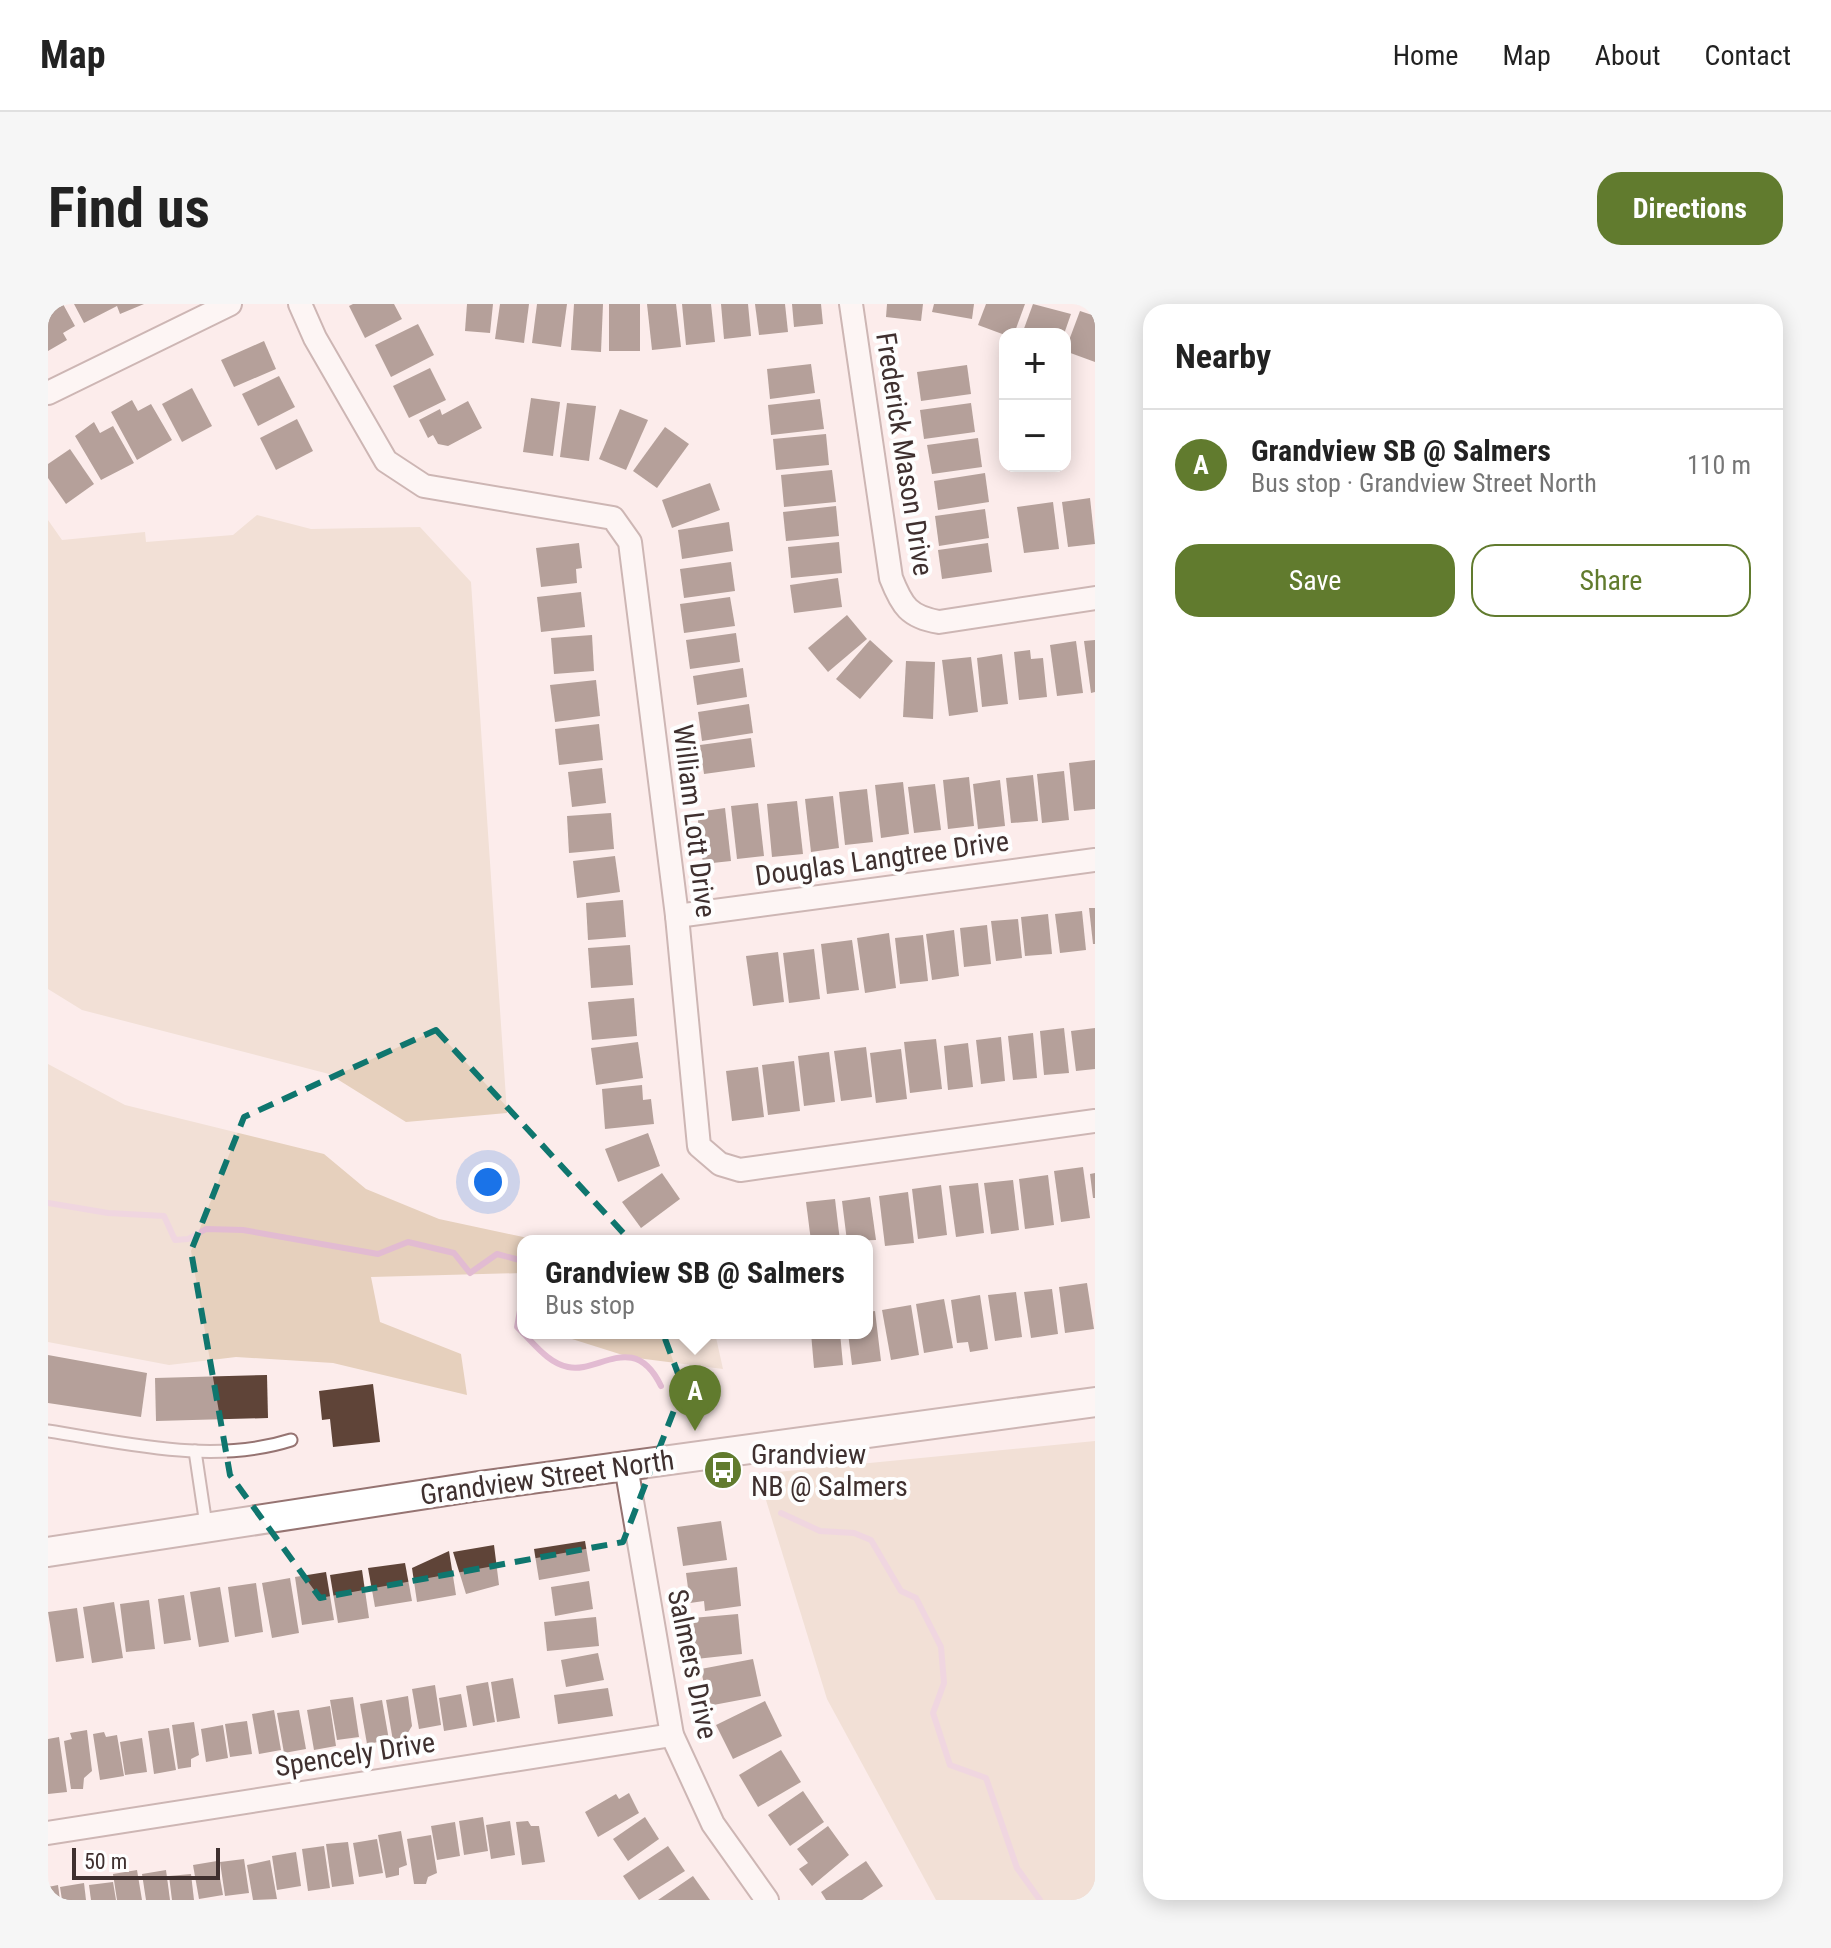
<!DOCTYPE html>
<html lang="en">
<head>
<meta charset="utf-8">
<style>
	body { margin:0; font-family:"Roboto Condensed",sans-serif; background:#f6f6f6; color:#222 }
	.controls { position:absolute; right:24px; top:24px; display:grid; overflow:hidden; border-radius:16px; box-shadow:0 4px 20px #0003 }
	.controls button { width:72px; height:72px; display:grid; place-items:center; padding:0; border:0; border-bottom:2px solid #e0e0e0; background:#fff; color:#222; font:40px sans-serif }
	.scale { position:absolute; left:24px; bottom:20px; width:148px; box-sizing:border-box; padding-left:8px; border:4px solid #3f302f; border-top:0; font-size:22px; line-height:28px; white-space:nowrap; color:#3f302f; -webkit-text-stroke:6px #fefefe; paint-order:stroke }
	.you { position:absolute; left:440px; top:878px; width:28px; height:28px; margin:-20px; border:6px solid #fff; border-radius:50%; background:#1a73e8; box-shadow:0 0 0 12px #1a73e833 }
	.badge { display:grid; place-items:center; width:52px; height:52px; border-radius:50%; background:#617b2e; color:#fff; font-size:26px; font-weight:700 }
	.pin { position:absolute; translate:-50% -66px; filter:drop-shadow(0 2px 4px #0008) }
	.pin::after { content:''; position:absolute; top:42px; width:28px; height:24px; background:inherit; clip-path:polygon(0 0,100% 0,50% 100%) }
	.popup { position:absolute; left:469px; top:931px; width:356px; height:104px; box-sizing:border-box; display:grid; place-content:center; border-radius:16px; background:#fff; filter:drop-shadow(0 2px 6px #0005); font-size:26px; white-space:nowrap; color:#767676 }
	.popup b { font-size:30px; color:#222 }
	.popup::after { content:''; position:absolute; left:50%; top:100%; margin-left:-16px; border:16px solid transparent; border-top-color:#fff }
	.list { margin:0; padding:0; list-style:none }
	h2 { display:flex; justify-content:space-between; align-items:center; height:104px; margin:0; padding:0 32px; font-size:34px }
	h2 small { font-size:26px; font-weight:400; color:#767676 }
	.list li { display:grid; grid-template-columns:52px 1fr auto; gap:24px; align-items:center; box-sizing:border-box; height:112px; padding:0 32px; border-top:2px solid #e0e0e0 }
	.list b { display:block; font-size:30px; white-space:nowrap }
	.list p { margin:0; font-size:26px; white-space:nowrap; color:#767676 }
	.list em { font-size:26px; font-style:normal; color:#767676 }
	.actions { display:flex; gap:16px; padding:24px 32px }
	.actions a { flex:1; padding:18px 0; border:2px solid #617b2e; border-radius:24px; text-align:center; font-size:28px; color:#617b2e }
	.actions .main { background:#617b2e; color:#fff }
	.map { position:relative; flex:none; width:1047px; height:1596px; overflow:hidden; border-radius:24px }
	header { display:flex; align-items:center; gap:48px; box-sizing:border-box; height:112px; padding:0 40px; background:#fff; border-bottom:2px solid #e0e0e0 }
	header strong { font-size:38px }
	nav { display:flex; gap:44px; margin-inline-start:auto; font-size:28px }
	.intro { display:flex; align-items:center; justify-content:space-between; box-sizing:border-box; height:192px; padding:0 48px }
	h1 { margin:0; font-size:56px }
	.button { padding:20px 36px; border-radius:24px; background:#617b2e; color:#fff; font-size:28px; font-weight:700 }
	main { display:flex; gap:48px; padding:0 48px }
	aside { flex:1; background:#fff; border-radius:24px; box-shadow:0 4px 20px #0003 }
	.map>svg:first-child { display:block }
</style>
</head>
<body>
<header>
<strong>Map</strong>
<nav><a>Home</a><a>Map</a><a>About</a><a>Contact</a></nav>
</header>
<div class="intro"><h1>Find us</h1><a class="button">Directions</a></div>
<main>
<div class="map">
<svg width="1047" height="1596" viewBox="0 0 1047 1596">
	<rect width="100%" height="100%" fill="#fceceb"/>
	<g fill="#e6d0bd">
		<path d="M209,211L263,225L372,223L423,278L459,809L358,818L281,770L34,706L0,685V216L14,236L97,228L98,238L185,231Z"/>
		<path d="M0,760L77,801L276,850L318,885L391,915L494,937H475V969L323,973L332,1018L413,1050L419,1091L285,1059L188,1053L121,1061L0,1038Z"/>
		<path d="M505,1029H667L675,1065L581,1053Z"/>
		<path d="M1047,1137V1596H888L779,1395L710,1170Z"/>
	</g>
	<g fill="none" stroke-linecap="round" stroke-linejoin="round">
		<g stroke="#e2bbd2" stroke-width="6">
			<path d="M0,899L60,909L116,912L127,936L140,935L158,925L195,926L330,950L360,938L406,949L422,969L449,950L475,957"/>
			<path d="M475,990L469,1023L475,1029"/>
			<path d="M475,1029C488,1042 501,1059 520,1063C550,1070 586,1026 613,1082"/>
			<path d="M733,1209L772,1227L806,1229L823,1236L853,1287L868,1294L893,1343L896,1379L885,1409L902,1461L938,1474L969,1564L992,1596"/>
		</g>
	</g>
	<g fill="#5f4438">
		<path d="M0,0H15L27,22L15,29L19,36L0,47Z"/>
		<path d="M26,0H96L72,10L69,2L36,19Z"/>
		<path d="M305,0H346L354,15L317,34L301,2Z"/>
		<path d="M419,0H445L442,29L417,27Z"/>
		<path d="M452,0H481L476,39L447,35Z"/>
		<path d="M489,0H519L513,43L484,39Z"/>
		<path d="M526,0H555L553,48L523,46Z"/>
		<rect x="561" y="0" width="31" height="47"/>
		<path d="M599,0H628L633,43L604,46Z"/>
		<path d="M634,0H663L667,38L638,41Z"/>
		<path d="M673,0H700L703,32L676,35Z"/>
		<path d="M707,0H737L740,28L711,31Z"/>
		<path d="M744,0H773L775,20L746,23Z"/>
		<path d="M839,0H875L873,17L838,13Z"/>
		<path d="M886,0H926L924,15L884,8Z"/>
		<path d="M938,0H977L966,30L957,31L930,21Z"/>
		<path d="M985,0L1023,10L1016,30H974Z"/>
		<path d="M1032,7L1047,12V58L1017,47Z"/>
		<path d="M370,20L386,51L343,73L327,41Z"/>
		<path d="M216,37L228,65L186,83L173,56Z"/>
		<path d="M763,60L767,89L722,95L719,65Z"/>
		<path d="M919,61L923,90L873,97L869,68Z"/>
		<path d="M382,64L398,96L361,114L345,82Z"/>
		<path d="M231,72L247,103L210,122L194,90Z"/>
		<path d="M144,84L164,122L134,138L114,100Z"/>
		<path d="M483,94L512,98L505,152L475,148Z"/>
		<path d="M772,95L776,125L723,131L720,101Z"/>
		<path d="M84,96L90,107L103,100L124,136L89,156L63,108Z"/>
		<path d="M420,97L434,124L400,142L390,140L385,131L380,134L371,116L392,105L394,111Z"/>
		<path d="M519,99L548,102L541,157L512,153Z"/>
		<path d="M923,99L927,128L876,135L872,106Z"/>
		<path d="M572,105L600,116L578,166L551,155Z"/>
		<path d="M249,115L265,147L228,166L212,134Z"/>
		<path d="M46,118L52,129L65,122L86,159L53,176L27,132Z"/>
		<path d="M617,123L641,140L609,184L585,167Z"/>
		<path d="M778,130L781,161L728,166L725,135Z"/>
		<path d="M930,134L934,163L884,170L879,141Z"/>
		<path d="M22,145L46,180L18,200L0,174V160Z"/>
		<path d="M784,166L788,198L736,203L733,171Z"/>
		<path d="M937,169L941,198L890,206L886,177Z"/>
		<path d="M662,179L672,206L624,224L614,196Z"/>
		<path d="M1042,194L1047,240L1020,243L1014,198Z"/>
		<path d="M1005,198L1011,245L976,249L969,203Z"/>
		<path d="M788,202L791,232L738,237L735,208Z"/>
		<path d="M937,205L941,234L891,242L887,212Z"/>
		<path d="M681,218L685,247L634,255L630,226Z"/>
		<path d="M791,238L794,269L743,274L740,243Z"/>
		<path d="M531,239L534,264L528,265L529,279L493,283L488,244Z"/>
		<path d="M940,239L944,268L894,275L890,246Z"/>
		<path d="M683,258L687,287L636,294L632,265Z"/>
		<path d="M790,274L794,303L746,309L742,281Z"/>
		<path d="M533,288L537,323L493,328L489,293Z"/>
		<path d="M682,293L687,322L636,329L632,300Z"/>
		<path d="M799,311L819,335L780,368L760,344Z"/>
		<path d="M688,329L692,358L642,365L638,336Z"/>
		<path d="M544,331L546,367L506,370L503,334Z"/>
		<path d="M822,336L845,357L812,395L788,375Z"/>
		<path d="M1047,336V388L1043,389L1036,337Z"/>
		<path d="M1028,337L1035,389L1009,392L1002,341Z"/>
		<path d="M982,346L983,355L995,354L999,393L971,396L966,348Z"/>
		<path d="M954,350L960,400L934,403L929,354Z"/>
		<path d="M923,353L930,408L901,412L894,356Z"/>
		<path d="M858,357L887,358L885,415L855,413Z"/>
		<path d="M695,364L699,393L649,401L645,372Z"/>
		<path d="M548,376L552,412L507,418L502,381Z"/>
		<path d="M701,400L705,429L654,437L650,408Z"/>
		<path d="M551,420L555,456L511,461L507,425Z"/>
		<path d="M703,434L707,463L656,470L652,441Z"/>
		<path d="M1047,456V505L1026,507L1021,459Z"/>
		<path d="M554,464L558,499L524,503L520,468Z"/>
		<path d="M1016,467L1021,516L994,519L989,470Z"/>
		<path d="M985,471L990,517L963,519L958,474Z"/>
		<path d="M921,473L926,522L900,525L895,476Z"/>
		<path d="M952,476L957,522L930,525L925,480Z"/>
		<path d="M855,478L861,530L833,534L827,481Z"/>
		<path d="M887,480L893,526L866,529L860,483Z"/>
		<path d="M819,485L825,538L797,541L791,488Z"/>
		<path d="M785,492L791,544L763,548L757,495Z"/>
		<path d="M749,497L755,550L724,553L719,500Z"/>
		<path d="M710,499L716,552L689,555L683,502Z"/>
		<path d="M677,504L683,557L655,560L649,508Z"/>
		<path d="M563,509L566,545L521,549L519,512Z"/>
		<path d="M567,552L572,588L529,594L525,557Z"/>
		<path d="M575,596L578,633L540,636L538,599Z"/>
		<path d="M1041,604H1047V640H1045Z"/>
		<path d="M1034,607L1038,646L1012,649L1007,610Z"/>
		<path d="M1000,610L1004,650L977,652L973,613Z"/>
		<path d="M970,615L974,654L948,657L943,617Z"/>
		<path d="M939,621L943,660L916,663L912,624Z"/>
		<path d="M906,626L911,672L884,676L878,630Z"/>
		<path d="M841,629L848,684L817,689L809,634Z"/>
		<path d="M875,631L880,677L852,680L847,634Z"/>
		<path d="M804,636L811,686L779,690L773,640Z"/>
		<path d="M582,641L585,681L543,684L540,644Z"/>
		<path d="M766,645L772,695L741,699L735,649Z"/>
		<path d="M730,648L736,698L705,702L698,652Z"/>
		<path d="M586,694L589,732L544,736L540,698Z"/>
		<path d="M1016,724L1021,769L996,771L992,727Z"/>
		<path d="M1047,724V765L1028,767L1023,727Z"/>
		<path d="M985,729L989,774L965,776L960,732Z"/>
		<path d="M953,733L957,777L933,780L928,736Z"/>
		<path d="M888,735L894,785L862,789L856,738Z"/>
		<path d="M590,738L595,774L548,781L543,744Z"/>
		<path d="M920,739L925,783L900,786L896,742Z"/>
		<path d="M818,743L824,793L793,797L786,747Z"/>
		<path d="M853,745L859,795L828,799L822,749Z"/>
		<path d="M781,748L787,798L756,802L750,752Z"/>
		<path d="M746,757L752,807L720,811L714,761Z"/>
		<path d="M710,763L716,813L684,817L678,767Z"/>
		<path d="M594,781L595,796L603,795L606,820L557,825L554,785Z"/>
		<path d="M600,829L612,862L570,878L557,845Z"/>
		<path d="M1035,863L1042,914L1013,918L1006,867Z"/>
		<path d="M614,869L632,895L593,924L574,898Z"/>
		<path d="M1047,869V894H1045L1042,870Z"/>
		<path d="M1000,871L1006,921L977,925L971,875Z"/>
		<path d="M965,876L971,926L943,930L936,879Z"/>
		<path d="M930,879L936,929L908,933L901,882Z"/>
		<path d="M893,881L899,931L870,935L864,885Z"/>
		<path d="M860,888L866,939L837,942L831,892Z"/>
		<path d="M822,893L828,936L799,937L794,897Z"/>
		<path d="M787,895L792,937H763L758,898Z"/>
		<path d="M1039,979L1046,1025L1017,1029L1011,983Z"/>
		<path d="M1004,985L1010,1030L983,1034L976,988Z"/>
		<path d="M968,988L974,1033L947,1037L940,991Z"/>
		<path d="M932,991L940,1045L922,1048L920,1038L909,1039L903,996Z"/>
		<path d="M896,995L905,1044L876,1049L868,1000Z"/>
		<path d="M863,1001L871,1051L843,1056L834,1006Z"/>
		<path d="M827,1007L833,1057L804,1061L800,1029H819V1008Z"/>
		<path d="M763,1029H792L795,1061L766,1064Z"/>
		<path d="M0,1051L99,1069L93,1113L0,1099Z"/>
		<path d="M219,1071L220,1114L108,1117L107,1074Z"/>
		<path d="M325,1080L332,1138L285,1143L282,1115L274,1116L271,1087Z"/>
		<path d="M673,1217L679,1256L635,1262L629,1223Z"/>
		<path d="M537,1237L542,1267L491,1276L486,1245Z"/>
		<path d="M446,1241L451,1281L418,1290L405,1248Z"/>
		<path d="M401,1247L408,1291L369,1298L364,1264Z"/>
		<path d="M357,1259L364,1297L327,1303L320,1264Z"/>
		<path d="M689,1263L693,1302L657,1307L656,1297L642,1299L638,1269Z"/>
		<path d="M314,1266L321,1314L290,1319L282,1271Z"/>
		<path d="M278,1268L286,1316L254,1321L247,1273Z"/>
		<path d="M242,1274L251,1329L224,1334L214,1279Z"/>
		<path d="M541,1277L545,1305L507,1312L503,1283Z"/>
		<path d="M208,1279L215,1328L187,1333L180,1283Z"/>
		<path d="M172,1283L181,1338L151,1343L142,1288Z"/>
		<path d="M136,1291L143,1336L116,1340L110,1295Z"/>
		<path d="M101,1296L107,1345L78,1348L72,1300Z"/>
		<path d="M66,1298L75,1354L44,1359L35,1303Z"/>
		<path d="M29,1304L36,1354L8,1358L0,1308Z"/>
		<path d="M690,1310L694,1350L648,1355L644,1314Z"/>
		<path d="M548,1313L551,1342L499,1347L496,1318Z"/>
		<path d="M550,1349L556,1376L518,1383L513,1356Z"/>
		<path d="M705,1355L713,1392L660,1402L653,1365Z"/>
		<path d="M465,1374L472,1414L449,1418L443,1378Z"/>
		<path d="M440,1378L447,1418L425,1422L418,1382Z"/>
		<path d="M387,1381L393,1421L371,1425L364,1385Z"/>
		<path d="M560,1384L565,1412L510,1420L506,1391Z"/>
		<path d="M413,1390L419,1423L396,1427L391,1394Z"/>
		<path d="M360,1392L364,1422L356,1435L345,1437L338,1396Z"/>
		<path d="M305,1393L311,1433L289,1436L282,1396Z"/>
		<path d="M334,1396L341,1436L319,1440L312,1400Z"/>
		<path d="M717,1397L734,1432L685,1455L668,1421Z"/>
		<path d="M282,1402L288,1442L266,1446L259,1406Z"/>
		<path d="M226,1406L233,1446L211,1450L204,1410Z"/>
		<path d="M251,1406L258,1445L236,1449L229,1409Z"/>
		<path d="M199,1417L204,1450L182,1453L177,1420Z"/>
		<path d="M146,1418L151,1451L143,1455V1463L130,1465L124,1421Z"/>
		<path d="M175,1421L180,1454L158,1458L153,1425Z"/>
		<path d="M121,1424L128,1466L106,1470L100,1427Z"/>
		<path d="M39,1426L44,1467L36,1474L35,1485H23L16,1437L24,1435L22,1429Z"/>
		<path d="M56,1428L58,1433L69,1431L76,1472L52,1476L45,1430Z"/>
		<path d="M11,1433L19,1488L0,1490V1435Z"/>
		<path d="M94,1434L99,1468L77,1471L72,1438Z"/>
		<path d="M733,1446L753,1478L710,1503L691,1471Z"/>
		<path d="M755,1487L776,1518L742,1542L720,1511Z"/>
		<path d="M581,1489L591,1509L550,1533L537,1508L568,1490L571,1495Z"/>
		<path d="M435,1513L440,1547L416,1551L411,1517Z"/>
		<path d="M597,1513L611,1535L580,1557L565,1535Z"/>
		<path d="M462,1517L467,1551L443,1555L438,1521Z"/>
		<path d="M480,1517L483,1522H491L497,1558L474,1561L468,1518Z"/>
		<path d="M407,1518L412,1552L389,1556L383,1522Z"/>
		<path d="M780,1522L801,1551L764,1582L751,1565L760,1559L749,1545Z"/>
		<path d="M353,1527L359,1561L351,1564V1571L338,1574L330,1531Z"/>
		<path d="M383,1531L389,1569L380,1573L378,1580H366L359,1535Z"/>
		<path d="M329,1535L335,1569L311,1573L305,1539Z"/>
		<path d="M300,1538L306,1580L284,1583L278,1540Z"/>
		<path d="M276,1542L282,1584L260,1587L254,1545Z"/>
		<path d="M620,1542L637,1567L591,1596L575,1572Z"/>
		<path d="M248,1548L253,1582L229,1586L224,1552Z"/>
		<path d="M196,1555L201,1589L177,1592L172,1558Z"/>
		<path d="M222,1556L229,1595L205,1596L199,1561Z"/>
		<path d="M169,1557L175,1591L151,1595L145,1561Z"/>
		<path d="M818,1557L835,1582L814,1596H778L773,1588Z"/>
		<path d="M89,1566L94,1596H69L65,1570Z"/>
		<path d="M118,1566L122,1596H98L94,1570Z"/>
		<path d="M143,1570L146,1596H124L121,1572Z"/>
		<path d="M645,1572L662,1596H610Z"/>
		<path d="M65,1578L68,1596H43L41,1581Z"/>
		<path d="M36,1579L38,1596H14L12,1583Z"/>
		<path d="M10,1581L12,1596H0V1583Z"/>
	</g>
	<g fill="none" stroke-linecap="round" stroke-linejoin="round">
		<g stroke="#967472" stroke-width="15">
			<g id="service">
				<path d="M0,1127C78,1139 165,1161 243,1136"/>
				<path d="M147,1147L158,1221"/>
			</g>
		</g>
		<g stroke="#967472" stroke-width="26">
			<g id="minor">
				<path d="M252,0L267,34L338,157L376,182L565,214L582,238L629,612L651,842L672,860L692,866L1047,817"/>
				<path d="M803,0L843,274C854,302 861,313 891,318L1047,294"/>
				<path d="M0,89L182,0"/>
				<path d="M629,612L1047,556"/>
				<path d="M578,1162L624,1431L665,1520L719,1596"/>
				<path d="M0,1529L624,1431"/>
			</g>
		</g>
		<g stroke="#967472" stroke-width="32">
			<path id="tertiary" d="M0,1248L431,1182L1047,1098"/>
		</g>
		<use href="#service" stroke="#fff" stroke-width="11"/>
		<use href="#minor" stroke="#fff" stroke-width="22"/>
		<use href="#tertiary" stroke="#fff" stroke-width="28"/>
	</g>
	<path d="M0 0H1047V1596H0ZM388,726L579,933L635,1083L575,1238L272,1294L182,1171L143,947L196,813Z" fill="#fceceb" fill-opacity=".55" fill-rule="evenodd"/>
	<path fill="none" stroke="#0f766e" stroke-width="6" stroke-dasharray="16 10" stroke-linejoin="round" d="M388,726L579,933L635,1083L575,1238L272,1294L182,1171L143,947L196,813Z"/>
	<defs>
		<g id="bus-disc" transform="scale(2)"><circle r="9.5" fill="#617b2e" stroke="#fefefe"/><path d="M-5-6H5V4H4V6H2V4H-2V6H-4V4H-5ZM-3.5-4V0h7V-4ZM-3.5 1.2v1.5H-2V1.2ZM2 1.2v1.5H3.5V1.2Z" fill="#fff"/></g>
	</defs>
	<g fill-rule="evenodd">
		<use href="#bus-disc" x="675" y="1166"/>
	</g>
	<g text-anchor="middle" stroke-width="8" stroke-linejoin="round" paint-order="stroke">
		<g font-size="28" fill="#3f302f" stroke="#fefefe">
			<text transform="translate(857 150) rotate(81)" y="10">Frederick Mason Drive</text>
			<text transform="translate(647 517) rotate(83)" y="10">William Lott Drive</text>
			<text transform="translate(834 554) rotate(-8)" y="10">Douglas Langtree Drive</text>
			<text transform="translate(499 1173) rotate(-8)" y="10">Grandview Street North</text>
			<text transform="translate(645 1360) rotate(78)" y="10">Salmers Drive</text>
			<text transform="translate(307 1450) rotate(-9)" y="10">Spencely Drive</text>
		</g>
		<g font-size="28" fill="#3f302f" stroke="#fefefe" text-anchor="start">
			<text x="703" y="1160">Grandview<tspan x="703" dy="32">NB @ Salmers</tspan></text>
		</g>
	</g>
</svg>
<div class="controls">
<button>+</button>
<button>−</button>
</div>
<div class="scale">50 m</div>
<div class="you"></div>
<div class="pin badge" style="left:647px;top:1127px">A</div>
<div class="popup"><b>Grandview SB @ Salmers</b>Bus stop</div>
</div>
<aside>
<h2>Nearby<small></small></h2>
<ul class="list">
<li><span class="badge">A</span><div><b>Grandview SB @ Salmers</b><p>Bus stop · Grandview Street North</p></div><em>110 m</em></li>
</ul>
<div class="actions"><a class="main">Save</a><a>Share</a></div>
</aside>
</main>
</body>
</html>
